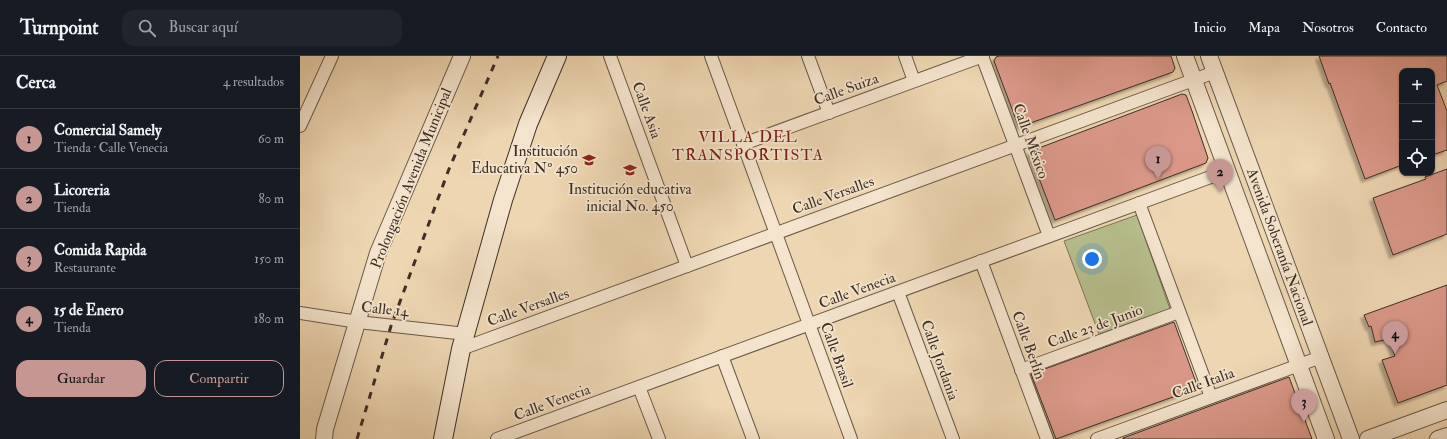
<!DOCTYPE html>
<html lang="es">
<head>
<meta charset="utf-8">
<style>
	body { margin:0; font-family:"IM FELL Double Pica",serif; background:#20242c; color:#f1f3f6 }
	.controls { position:absolute; right:12px; top:12px; display:grid; overflow:hidden; border-radius:8px; box-shadow:0 1px 3px #0004 }
	.controls button { width:36px; height:36px; display:grid; place-items:center; padding:0; border:0; border-bottom:1px solid #363941; background:#171b24; color:#f1f3f6; font:20px sans-serif }
	.you { position:absolute; left:792px; top:203px; width:14px; height:14px; margin:-10px; border:3px solid #fff; border-radius:50%; background:#1a73e8; box-shadow:0 0 0 6px #1a73e833 }
	.badge { display:grid; place-items:center; width:26px; height:26px; border-radius:50%; background:#c59692; color:#111; font-size:13px; font-weight:700 }
	.pin { position:absolute; translate:-50% -33px; filter:drop-shadow(0 1px 2px #0008) }
	.pin::after { content:''; position:absolute; top:21px; width:14px; height:12px; background:inherit; clip-path:polygon(0 0,100% 0,50% 100%) }
	.list { margin:0; padding:0; list-style:none }
	h2 { display:flex; justify-content:space-between; align-items:center; height:52px; margin:0; padding:0 16px; font-size:17px }
	h2 small { font-size:13px; font-weight:400; color:#9ea1a6 }
	.list li { display:grid; grid-template-columns:26px 1fr auto; gap:12px; align-items:center; box-sizing:border-box; height:60px; padding:0 16px; border-top:1px solid #363941 }
	.list b { display:block; font-size:15px; white-space:nowrap }
	.list p { margin:0; font-size:13px; white-space:nowrap; color:#9ea1a6 }
	.list em { font-size:13px; font-style:normal; color:#9ea1a6 }
	.actions { display:flex; gap:8px; padding:12px 16px }
	.actions a { flex:1; padding:9px 0; border:1px solid #c59692; border-radius:12px; text-align:center; font-size:14px; color:#c59692 }
	.actions .main { background:#c59692; color:#111 }
	.icon { flex:none; width:22px; height:22px; fill:none; stroke:currentColor; stroke-width:2; stroke-linecap:round; stroke-linejoin:round }
	.map { position:relative; flex:none; width:1147px; height:383px; overflow:hidden }
	header { display:flex; align-items:center; gap:24px; box-sizing:border-box; height:56px; padding:0 20px; background:#171b24; border-bottom:1px solid #363941 }
	header strong { font-size:19px }
	nav { display:flex; gap:22px; margin-inline-start:auto; font-size:14px }
	.search { width:280px; height:36px; background:#20242c; display:flex; align-items:center; gap:10px; box-sizing:border-box; padding:0 14px; border-radius:12px; color:#9ea1a6; font-size:15px }
	main { display:flex }
	aside { flex:1; background:#171b24 }
	.map>svg:first-child { display:block }
</style>
</head>
<body>
<header>
<strong>Turnpoint</strong>
<div class="search"><svg class="icon" aria-label="search" viewBox="0 0 24 24"><circle cx="10" cy="10" r="6"/><path d="M15 15l6 6"/></svg>Buscar aquí</div>
<nav><a>Inicio</a><a>Mapa</a><a>Nosotros</a><a>Contacto</a></nav>
</header>
<main>
<aside>
<h2>Cerca<small>4 resultados</small></h2>
<ul class="list">
<li><span class="badge">1</span><div><b>Comercial Samely</b><p>Tienda · Calle Venecia</p></div><em>60 m</em></li>
<li><span class="badge">2</span><div><b>Licoreria</b><p>Tienda</p></div><em>80 m</em></li>
<li><span class="badge">3</span><div><b>Comida Rapida</b><p>Restaurante</p></div><em>150 m</em></li>
<li><span class="badge">4</span><div><b>15 de Enero</b><p>Tienda</p></div><em>180 m</em></li>
</ul>
<div class="actions"><a class="main">Guardar</a><a>Compartir</a></div>
</aside>
<div class="map">
<svg width="1147" height="383" viewBox="0 0 1147 383">
	<defs>
		<filter id="shadow"><feDropShadow dx="-3.5" dy="3.5" stdDeviation="1" flood-color="#0004"/></filter>
	</defs>
	<rect width="100%" height="100%" fill="#eed6b2"/>
	<filter id="stains"><feTurbulence type="fractalNoise" baseFrequency=".005" numOctaves="4"/><feColorMatrix values="0 0 0 0 .2 0 0 0 0 .09 0 0 0 0 .02 0 0 0 .5 -.17"/></filter>
	<radialGradient id="worn" r=".72"><stop offset=".6" stop-color="#630" stop-opacity="0"/><stop offset="1" stop-color="#630" stop-opacity=".3"/></radialGradient>
	<path fill="#b7be8d" stroke="#7a765a" d="M837,159L870,253L799,278L764,185Z"/>
	<g fill="#db9889" stroke="#3d2f26" filter="url(#shadow)">
		<path d="M699,0H871L875,12L873,16L722,70L718,69L694,5L696,1Z"/>
		<path d="M1019,0H1147V25L1137,29L1147,55V94L1132,99V15H1102V109L1065,123L1030,27L1029,28Z"/>
		<path d="M882,38L886,39L892,55L908,102L906,107L755,164L730,99L731,95Z"/>
		<path d="M1147,113V178L1093,199L1073,142L1126,123L1125,121Z"/>
		<path d="M1147,229V329L1098,347L1082,304L1095,300L1089,283L1075,286L1071,270L1069,271L1064,259Z"/>
		<path d="M874,266L897,329L895,333L756,383L731,318Z"/>
		<path d="M989,321L1012,383H823V382Z"/>
	</g>
	<g fill="none" stroke-linecap="round" stroke-linejoin="round">
		<g stroke="#695949" stroke-width="14">
			<g id="minor">
				<path d="M310,0L387,210"/>
				<path d="M411,0L551,383"/>
				<path d="M508,0L529,57"/>
				<path d="M605,0L614,25"/>
				<path d="M682,0L749,180"/>
				<path d="M0,70L32,0"/>
				<path d="M443,88L683,0"/>
				<path d="M839,147L911,341"/>
				<path d="M681,205L747,383"/>
				<path d="M598,236L653,383"/>
				<path d="M0,257L58,266L166,278"/>
				<path d="M161,293L915,16"/>
				<path d="M422,300L453,383"/>
				<path d="M721,314L879,256"/>
				<path d="M339,331L359,383"/>
				<path d="M197,383L927,115"/>
				<path d="M797,383L1021,301"/>
			</g>
		</g>
		<g stroke="#695949" stroke-width="18">
			<g id="tertiary">
				<path d="M885,0L1026,383"/>
				<path d="M909,0L1051,383"/>
				<path d="M24,383L25,373L78,197L162,0"/>
				<path d="M1068,383L1147,354"/>
				<path d="M1138,383L1147,380"/>
			</g>
		</g>
		<g stroke="#3d2f26" stroke-width="20">
			<path id="secondary" d="M143,383L161,293L203,144L228,68L257,0"/>
		</g>
		<use href="#minor" stroke="#f4e4cd" stroke-width="12"/>
		<use href="#tertiary" stroke="#f4e4cd" stroke-width="16"/>
		<use href="#secondary" stroke="#f4e4cd" stroke-width="18"/>
		<path stroke="#3d2f26" stroke-width="3" stroke-dasharray="7 7" stroke-linecap="butt" d="M57,383L91,270L149,113L198,0"/>
	</g>
	<defs>
		<g id="school-bare" transform="scale(1.08)"><path d="M0-5L7-2L0 1L-7-2ZM-4 1L0 2.5L4 1V4Q0 6-4 4Z" fill="#8f2418" stroke="#f4e4cd" stroke-width="2.5" paint-order="stroke"/></g>
	</defs>
	<g fill-rule="evenodd">
		<use href="#school-bare" x="289" y="104"/>
		<use href="#school-bare" x="330" y="114"/>
	</g>
	<g text-anchor="middle" stroke-width="3.5" stroke-linejoin="round" paint-order="stroke">
		<g font-size="15" fill="#3d2f26" stroke="#f4e4cd">
			<text transform="translate(546 33) rotate(-20)" y="5">Calle Suiza</text>
			<text transform="translate(347 54) rotate(70)" y="5">Calle Asia</text>
			<text transform="translate(731 85) rotate(70)" y="5">Calle México</text>
			<text transform="translate(111 122) rotate(-68)" y="5">Prolongación Avenida Municipal</text>
			<text transform="translate(533 139) rotate(-20)" y="5">Calle Versalles</text>
			<text transform="translate(980 191) rotate(70)" y="5">Avenida Soberanía Nacional</text>
			<text transform="translate(557 234) rotate(-20)" y="5">Calle Venecia</text>
			<text transform="translate(228 251) rotate(-20)" y="5">Calle Versalles</text>
			<text transform="translate(85 253) rotate(6)" y="5">Calle 14</text>
			<text transform="translate(795 270) rotate(-20)" y="5">Calle 23 de Junio</text>
			<text transform="translate(729 289) rotate(70)" y="5">Calle Berlín</text>
			<text transform="translate(537 299) rotate(70)" y="5">Calle Brasil</text>
			<text transform="translate(640 304) rotate(70)" y="5">Calle Jordania</text>
			<text transform="translate(903 327) rotate(-20)" y="5">Calle Italia</text>
			<text transform="translate(252 346) rotate(-20)" y="5">Calle Venecia</text>
		</g>
		<g font-size="15" fill="#3d2f26" stroke="#f4e4cd" text-anchor="end">
			<text x="278" y="100">Institución<tspan x="278" dy="17">Educativa Nº 450</tspan></text>
			<text x="330" y="138" text-anchor="middle">Institución educativa<tspan x="330" dy="17">inicial No. 450</tspan></text>
		</g>
		<g font-size="16" letter-spacing="1" fill="#7a1f14" stroke="#f4e4cd">
			<text x="448" y="86">VILLA DEL<tspan x="448" dy="18">TRANSPORTISTA</tspan></text>
		</g>
	</g>
	<rect width="100%" height="100%" filter="url(#stains)"/>
	<rect width="100%" height="100%" fill="url(#worn)"/>
</svg>
<div class="controls">
<button>+</button>
<button>−</button>
<button><svg class="icon" aria-label="locate" viewBox="0 0 24 24"><circle cx="12" cy="12" r="6"/><path d="M12 2v4M12 18v4M2 12h4M18 12h4"/></svg></button>
</div>
<div class="you"></div>
<div class="pin badge" style="left:858px;top:123px">1</div>
<div class="pin badge" style="left:920px;top:136px">2</div>
<div class="pin badge" style="left:1004px;top:366px">3</div>
<div class="pin badge" style="left:1095px;top:298px">4</div>
</div>
</main>
</body>
</html>
